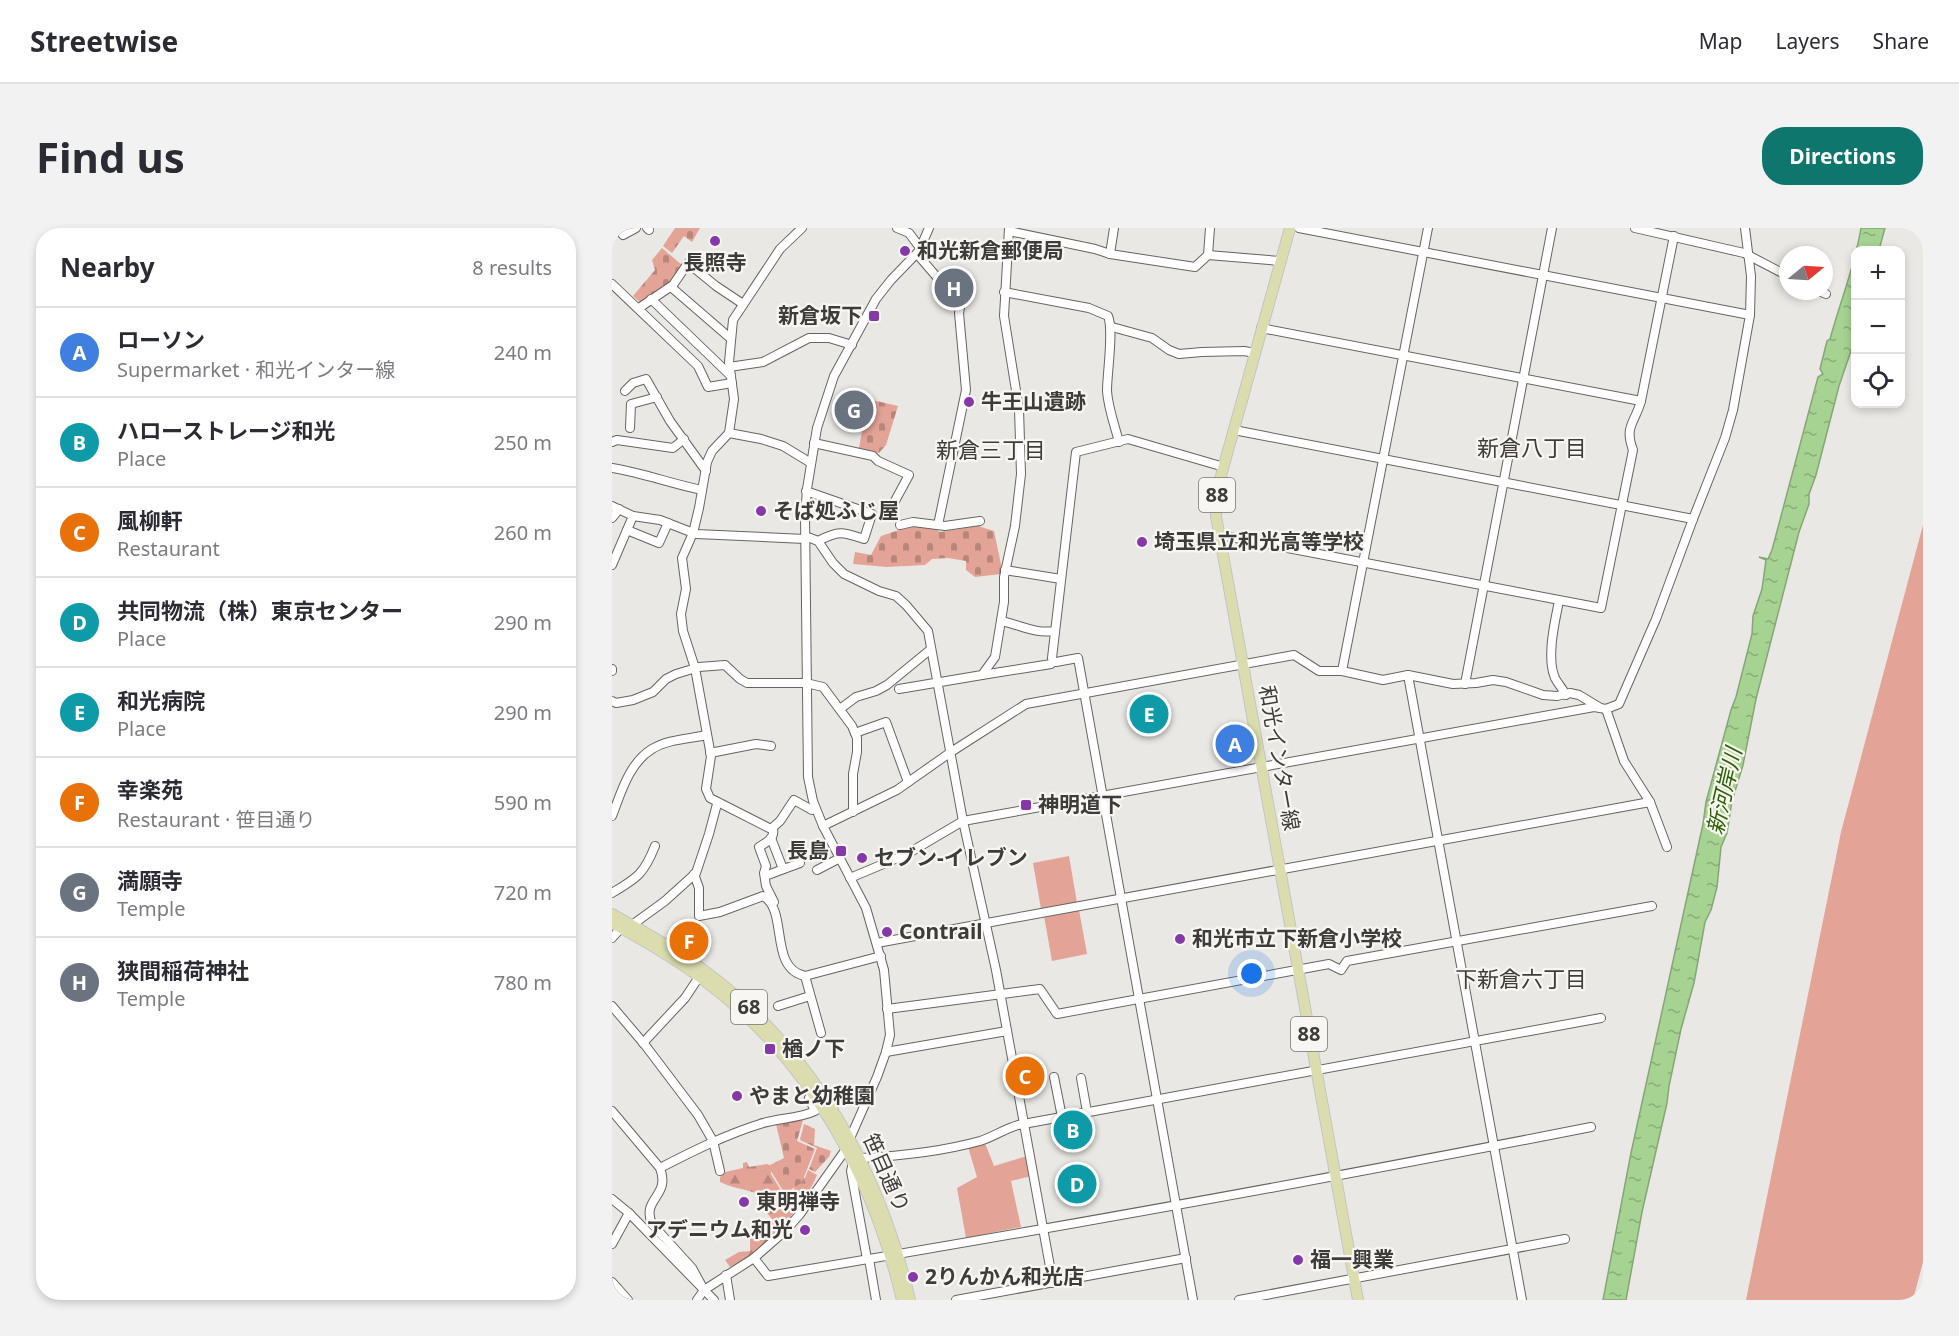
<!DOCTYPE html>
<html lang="en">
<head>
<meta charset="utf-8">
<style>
	body { margin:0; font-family:"Noto Sans","Noto Sans JP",sans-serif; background:#f2f2f3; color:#2b2b33 }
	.controls { position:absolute; right:18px; top:18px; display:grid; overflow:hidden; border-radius:12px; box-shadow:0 3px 9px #0003 }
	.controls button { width:54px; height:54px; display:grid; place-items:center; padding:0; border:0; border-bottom:2px solid #e1e1e2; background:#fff; color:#2b2b33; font:30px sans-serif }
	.compass { position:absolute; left:1167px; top:18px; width:54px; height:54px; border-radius:50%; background:#fff; box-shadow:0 3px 9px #0003; rotate:72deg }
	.you { position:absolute; left:640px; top:746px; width:21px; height:21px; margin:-15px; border:4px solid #fff; border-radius:50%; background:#1a73e8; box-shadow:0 0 0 9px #1a73e833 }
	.badge { display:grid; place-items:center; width:39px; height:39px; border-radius:50%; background:#0f766e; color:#fff; font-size:20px; font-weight:700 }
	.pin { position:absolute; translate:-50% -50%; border:3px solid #fff; box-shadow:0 2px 6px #0006 }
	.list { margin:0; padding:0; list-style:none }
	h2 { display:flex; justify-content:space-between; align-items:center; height:78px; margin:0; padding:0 24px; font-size:26px }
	h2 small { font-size:20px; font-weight:400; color:#7c7c81 }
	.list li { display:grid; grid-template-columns:39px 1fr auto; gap:18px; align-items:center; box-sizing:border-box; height:90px; padding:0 24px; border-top:2px solid #e1e1e2 }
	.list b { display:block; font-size:22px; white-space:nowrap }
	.list p { margin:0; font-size:20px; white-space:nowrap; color:#7c7c81 }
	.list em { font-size:20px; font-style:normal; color:#7c7c81 }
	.icon { flex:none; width:33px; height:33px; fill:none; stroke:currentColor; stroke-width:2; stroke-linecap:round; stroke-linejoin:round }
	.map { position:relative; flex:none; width:1311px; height:1072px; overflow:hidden; border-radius:24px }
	header { display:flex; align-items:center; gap:36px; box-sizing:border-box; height:84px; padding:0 30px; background:#fff; border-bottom:2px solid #e1e1e2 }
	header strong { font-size:28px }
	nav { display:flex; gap:33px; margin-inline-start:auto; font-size:21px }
	.intro { display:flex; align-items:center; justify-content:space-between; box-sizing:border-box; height:144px; padding:0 36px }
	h1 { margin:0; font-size:42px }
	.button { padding:15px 27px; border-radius:24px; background:#0f766e; color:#fff; font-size:21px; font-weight:700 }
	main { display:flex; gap:36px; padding:0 36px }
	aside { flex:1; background:#fff; border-radius:24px; box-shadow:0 3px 9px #0003 }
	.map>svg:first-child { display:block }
</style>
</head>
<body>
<header>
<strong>Streetwise</strong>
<nav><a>Map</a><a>Layers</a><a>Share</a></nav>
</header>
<div class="intro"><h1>Find us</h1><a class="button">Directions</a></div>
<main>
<aside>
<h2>Nearby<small>8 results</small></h2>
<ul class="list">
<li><span class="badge" style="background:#3f7fe0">A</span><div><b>ローソン</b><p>Supermarket · 和光インター線</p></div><em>240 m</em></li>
<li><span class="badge" style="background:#0f9aa8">B</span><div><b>ハローストレージ和光</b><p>Place</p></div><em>250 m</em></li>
<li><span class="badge" style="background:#e8710a">C</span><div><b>風柳軒</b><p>Restaurant</p></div><em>260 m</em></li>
<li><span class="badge" style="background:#0f9aa8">D</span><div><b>共同物流（株）東京センター</b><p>Place</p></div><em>290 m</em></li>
<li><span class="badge" style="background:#0f9aa8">E</span><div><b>和光病院</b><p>Place</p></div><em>290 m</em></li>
<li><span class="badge" style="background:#e8710a">F</span><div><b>幸楽苑</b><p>Restaurant · 笹目通り</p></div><em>590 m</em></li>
<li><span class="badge" style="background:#6b7280">G</span><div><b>満願寺</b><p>Temple</p></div><em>720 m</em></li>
<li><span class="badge" style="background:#6b7280">H</span><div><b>狭間稲荷神社</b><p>Temple</p></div><em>780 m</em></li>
</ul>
</aside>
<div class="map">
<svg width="1311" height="1072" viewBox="0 0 1311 1072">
	<defs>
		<pattern id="forest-firs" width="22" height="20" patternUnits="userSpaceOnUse" patternTransform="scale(1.5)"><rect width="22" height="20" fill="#e3a397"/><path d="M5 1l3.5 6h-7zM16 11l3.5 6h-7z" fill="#b9867c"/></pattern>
		<pattern id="cemetery-stones" width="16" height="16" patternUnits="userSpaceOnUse" patternTransform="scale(1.5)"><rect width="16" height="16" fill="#e3a397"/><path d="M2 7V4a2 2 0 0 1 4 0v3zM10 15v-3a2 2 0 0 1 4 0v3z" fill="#b9867c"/></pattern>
		<pattern id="water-ripples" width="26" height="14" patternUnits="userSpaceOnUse" patternTransform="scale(1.5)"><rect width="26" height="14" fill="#a6d391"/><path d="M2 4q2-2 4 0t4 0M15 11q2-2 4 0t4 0" fill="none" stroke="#88ac78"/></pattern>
	</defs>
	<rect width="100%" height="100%" fill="#eae8e5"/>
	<g fill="#e3a397">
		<path d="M1311,297V1034L1301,1072H1134L1229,604Z"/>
		<path d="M457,628L465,675L429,681L421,635Z"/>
		<path d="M467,682L475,726L440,733L432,688Z"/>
		<path d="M373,915L382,938L415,928L420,948L399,953L409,999L354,1010L345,960L365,949L356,919Z"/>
	</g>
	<path fill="url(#forest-firs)" d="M135,934L137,939L155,936L160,938L159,946L170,964L181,965L185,950H193L196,942L205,947C195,972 162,1012 139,1027C133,1032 125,1035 118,1039L113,1032L127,1024L138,1023V1011L141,1003L150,1008L160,991L155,985L161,974C144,961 127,963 108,954V949L113,944L131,940V935Z"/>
	<g fill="url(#cemetery-stones)">
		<path d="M63,0H88L80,14L72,8L60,25L51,18Z"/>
		<path d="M50,20L70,37L58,55L28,74L21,68L43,42L40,32Z"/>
		<path d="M256,171L286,178L274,217L267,225L247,220Z"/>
		<path d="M302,297L323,300L328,304L366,298L382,303L390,341L389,346L363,349L354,342V333L336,330L320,331L313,337L275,339L241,336L243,324L259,327L269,308Z"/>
		<path d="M191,892L185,913L203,921L190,954L173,966L156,938L172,930L164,896Z"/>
		<path d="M192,896L203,901L202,917L219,923L217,929L203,944L197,941L205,920L188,912Z"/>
	</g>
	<path fill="url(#water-ripples)" stroke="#86a677" stroke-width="1.5" d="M1249,0H1273L1267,22H1244L1243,111L1227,158L1204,247L1197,266V276L1187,304L1144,471L1131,537L1120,573L1115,605L1109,619L1105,659L1099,682L1093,694L1082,755L1069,801L1057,858L1055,875L1030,984L1014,1072H991L1019,925L1091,596L1094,574L1119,482L1124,469L1140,406L1141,388L1150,361L1154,332L1147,329L1156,331L1160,322L1206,149L1211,146L1208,141L1215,113L1218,111C1228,74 1243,38 1249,0Z"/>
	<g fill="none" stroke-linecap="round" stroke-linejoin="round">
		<g stroke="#666561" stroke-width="10">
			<g id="minor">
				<path d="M5,0L11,7L24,0"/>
				<path d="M35,0L37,2"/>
				<path d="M190,0L168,21L121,92L117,134L122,171L117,205L100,223L95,234L87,280L81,305L70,330L74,361L69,386L71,403L83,440L99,528L94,561L98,570L159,601L168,593L182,572L200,582L203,581"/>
				<path d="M285,0L297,5L309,21"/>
				<path d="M687,0L1138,87"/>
				<path d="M1023,0L1132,25L1176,48"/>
				<path d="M397,3L483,21L498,26L583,39L596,27L668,33"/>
				<path d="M305,26L330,55L351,56L352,59L347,85L354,162L326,297"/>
				<path d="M498,26L502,0"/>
				<path d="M596,27L598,0"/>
				<path d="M0,56L86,138L96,159L120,155"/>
				<path d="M59,59L118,110"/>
				<path d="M1207,63L1214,66"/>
				<path d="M392,64L477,80L496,88C502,102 495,145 495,163C496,180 503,198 507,214"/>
				<path d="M39,71L119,148"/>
				<path d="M27,80L61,57L76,35L104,58L131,76"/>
				<path d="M500,99L540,110L557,122L567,126L590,124L632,123L643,125"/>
				<path d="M649,100L1029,173"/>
				<path d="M117,139L151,134L197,110H217L240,117"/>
				<path d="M13,163L21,155L34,151L58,193L94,243"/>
				<path d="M18,200L19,176L45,169"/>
				<path d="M622,202L1081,291"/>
				<path d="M117,205L149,211L171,218L199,235"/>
				<path d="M0,214L5,212L61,220L72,211"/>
				<path d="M202,215L261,228L266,233L297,247L277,284"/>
				<path d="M0,240C31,245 60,256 90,262"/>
				<path d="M194,263L260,286L252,311C231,304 227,302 206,313"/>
				<path d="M0,278L21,288L48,292L84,306L193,311"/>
				<path d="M0,290L7,281"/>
				<path d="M288,297L301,294L333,298L368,293"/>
				<path d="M15,302L47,315L56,295"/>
				<path d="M193,308L206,313L221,335L232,346L267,363L284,368L294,377L316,403L351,593L384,742L441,1055"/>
				<path d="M607,309L613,308L989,380L1021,222C1012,198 1023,195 1029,173L1062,8"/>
				<path d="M0,337L21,288"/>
				<path d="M393,342L449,351"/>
				<path d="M947,373C943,393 934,430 943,450C946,456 951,461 954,467"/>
				<path d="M389,393C409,397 422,406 443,403"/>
				<path d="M0,441V443"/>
				<path d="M730,443L816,0"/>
				<path d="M370,447L439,436L441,434"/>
				<path d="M796,447L910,1072"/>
				<path d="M853,456L940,0"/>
				<path d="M287,461L370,447L383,429L392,374V349L403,298L409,246L407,181L392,88L397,0"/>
				<path d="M0,473L4,475L21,472L41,464L54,451L64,446L87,439L113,437L128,451L135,455H194L211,459L240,498L245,510V524L241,546V584"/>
				<path d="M228,481L244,469L264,463L275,457L319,421"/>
				<path d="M994,481L1012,533L1038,574L1055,619"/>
				<path d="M243,505L274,494L296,554"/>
				<path d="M98,525L144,516L159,518"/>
				<path d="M0,588C9,565 17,535 40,521C56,511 77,511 95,507"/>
				<path d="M211,598L285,562L339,524L414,476L682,427L707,443H730L771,452L796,447L841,456L864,455L881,452L894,454L931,467L945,468L958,465L967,467L987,479"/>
				<path d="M161,601C163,610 155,614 147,619L154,638L152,645L154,658L162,674"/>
				<path d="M159,610L171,641"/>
				<path d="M205,642L228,630"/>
				<path d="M82,646L87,660V688L108,684L151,668C177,682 156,740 193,748L269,728"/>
				<path d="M153,648L188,635"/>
				<path d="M238,650L295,626L351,593L982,479L994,481L1007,476L1044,391L1081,291L1113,210L1121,182L1138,87L1139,48L1133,0"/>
				<path d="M0,665C25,650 32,646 43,618"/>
				<path d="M20,697L53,673L84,645L97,606L105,576"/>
				<path d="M0,710L9,700"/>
				<path d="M265,715L1038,574"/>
				<path d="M193,748L209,805"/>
				<path d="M0,778L33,817L86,887L101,913L108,943"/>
				<path d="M166,778L198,768"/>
				<path d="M275,781L428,761L445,786L717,736L729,742L735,733L1040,678"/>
				<path d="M31,815L73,770L87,749"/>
				<path d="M274,824L395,803"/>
				<path d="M442,849L450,889"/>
				<path d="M469,850L475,884"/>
				<path d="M0,883L48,940C59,969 29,970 40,996L80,1040L92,1062"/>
				<path d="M249,930C289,928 328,924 368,913C381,909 392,901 406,897L989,790"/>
				<path d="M241,934L239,943L255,1031"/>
				<path d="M48,940C81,923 113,907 148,896C165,890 186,891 203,883L197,870L202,867"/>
				<path d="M0,971L17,985L102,1072"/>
				<path d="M0,1016L17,985"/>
				<path d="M142,1030L156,1048C431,1002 705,953 979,899"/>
				<path d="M257,1031L264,1072"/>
				<path d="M114,1047L118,1072"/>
				<path d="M0,1054L16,1072"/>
				<path d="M85,1072L92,1062L142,1030L174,1002L188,986L232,924L265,849L274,824L278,807L272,742L254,680L211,598L201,573L196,549L193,289L195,261L205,200L222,148L264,71L279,52L307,23L317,0"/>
				<path d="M344,1072L574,1030"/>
				<path d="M581,1072L466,430L444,434H441L440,430L464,224L516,211L612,239"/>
				<path d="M627,1072L953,1011"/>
			</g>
		</g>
		<g stroke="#c5c4c4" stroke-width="12">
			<g id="major">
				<path d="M678,0L607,255L604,274V288L746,1072"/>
				<path d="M0,686C32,704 64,721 93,743C202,824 267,941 298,1072"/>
				<path d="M0,695C31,712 61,729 89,750C196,829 260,945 290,1072"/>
			</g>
		</g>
		<use href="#minor" stroke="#fff" stroke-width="8"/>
		<use href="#major" stroke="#dcddae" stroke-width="10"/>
	</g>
	<g fill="#8539a9" stroke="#f8f6f2" stroke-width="2">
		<circle cx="103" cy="13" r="6"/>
		<circle cx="293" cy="23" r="6"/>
		<rect x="256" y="82" width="12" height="12" rx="3"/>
		<circle cx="357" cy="174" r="6"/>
		<circle cx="149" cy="283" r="6"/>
		<circle cx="530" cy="314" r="6"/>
		<rect x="408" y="571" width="12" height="12" rx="3"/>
		<rect x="223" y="617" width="12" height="12" rx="3"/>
		<circle cx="250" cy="630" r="6"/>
		<circle cx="275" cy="704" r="6"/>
		<circle cx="568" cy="711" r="6"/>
		<rect x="152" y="815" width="12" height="12" rx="3"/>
		<circle cx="125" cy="868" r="6"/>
		<circle cx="132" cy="974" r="6"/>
		<circle cx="193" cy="1002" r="6"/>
		<circle cx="686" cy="1032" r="6"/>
		<circle cx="301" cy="1049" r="6"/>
	</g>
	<g text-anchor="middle" stroke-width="4.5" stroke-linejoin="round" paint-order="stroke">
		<g fill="#f8f6f2" stroke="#757472" stroke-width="1.5">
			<rect x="587" y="250" width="36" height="34" rx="4.5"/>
			<rect x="119" y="762" width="36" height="34" rx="4.5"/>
			<rect x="679" y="789" width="36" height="34" rx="4.5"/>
		</g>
		<g font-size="20" font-weight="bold" fill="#3d3c3b">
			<text x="605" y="274">88</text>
			<text x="137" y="786">68</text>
			<text x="697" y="813">88</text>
		</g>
		<g font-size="21" font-weight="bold" fill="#3d3c3b" stroke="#f8f6f2" text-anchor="start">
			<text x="305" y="30">和光新倉郵便局</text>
			<text x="103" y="42" text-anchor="middle">長照寺</text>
			<text x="250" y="95" text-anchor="end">新倉坂下</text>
			<text x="369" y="181">牛王山遺跡</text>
			<text x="161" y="290">そば処ふじ屋</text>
			<text x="542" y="321">埼玉県立和光高等学校</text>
			<text x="426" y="584">神明道下</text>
			<text x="217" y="630" text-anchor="end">長島</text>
			<text x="262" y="637">セブン-イレブン</text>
			<text x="287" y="711">Contrail</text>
			<text x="580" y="718">和光市立下新倉小学校</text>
			<text x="170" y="828">楢ノ下</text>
			<text x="137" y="875">やまと幼稚園</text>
			<text x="144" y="981">東明禅寺</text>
			<text x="181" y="1009" text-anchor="end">アデニウム和光</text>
			<text x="698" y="1039">福一興業</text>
			<text x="313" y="1056">2りんかん和光店</text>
		</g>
		<g font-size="21" fill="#3d3c3b" stroke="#f8f6f2">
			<text transform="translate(667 530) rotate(80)" y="7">和光インター線</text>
			<text transform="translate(274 945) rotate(66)" y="7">笹目通り</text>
		</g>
		<g font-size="22" fill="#3f3d3a" stroke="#f8f6f2">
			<text x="920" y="228">新倉八丁目</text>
			<text x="379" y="230">新倉三丁目</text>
			<text x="909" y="759">下新倉六丁目</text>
		</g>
		<g font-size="22" font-style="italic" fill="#2c6200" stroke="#f8f6f2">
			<text transform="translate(1112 563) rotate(-77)" y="8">新河岸川</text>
		</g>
	</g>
</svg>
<div class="controls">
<button>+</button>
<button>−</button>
<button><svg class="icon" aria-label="locate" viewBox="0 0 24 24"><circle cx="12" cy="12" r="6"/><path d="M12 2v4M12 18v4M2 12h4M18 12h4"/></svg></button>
</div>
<svg class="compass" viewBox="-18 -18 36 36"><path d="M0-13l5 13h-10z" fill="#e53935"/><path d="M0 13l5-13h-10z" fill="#7c7c81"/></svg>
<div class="you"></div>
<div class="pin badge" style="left:623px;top:516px;background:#3f7fe0">A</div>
<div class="pin badge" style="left:461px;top:902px;background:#0f9aa8">B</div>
<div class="pin badge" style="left:413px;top:848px;background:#e8710a">C</div>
<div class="pin badge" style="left:465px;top:956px;background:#0f9aa8">D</div>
<div class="pin badge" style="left:537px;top:486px;background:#0f9aa8">E</div>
<div class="pin badge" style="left:77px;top:713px;background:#e8710a">F</div>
<div class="pin badge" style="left:242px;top:182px;background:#6b7280">G</div>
<div class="pin badge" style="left:342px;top:60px;background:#6b7280">H</div>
</div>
</main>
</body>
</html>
